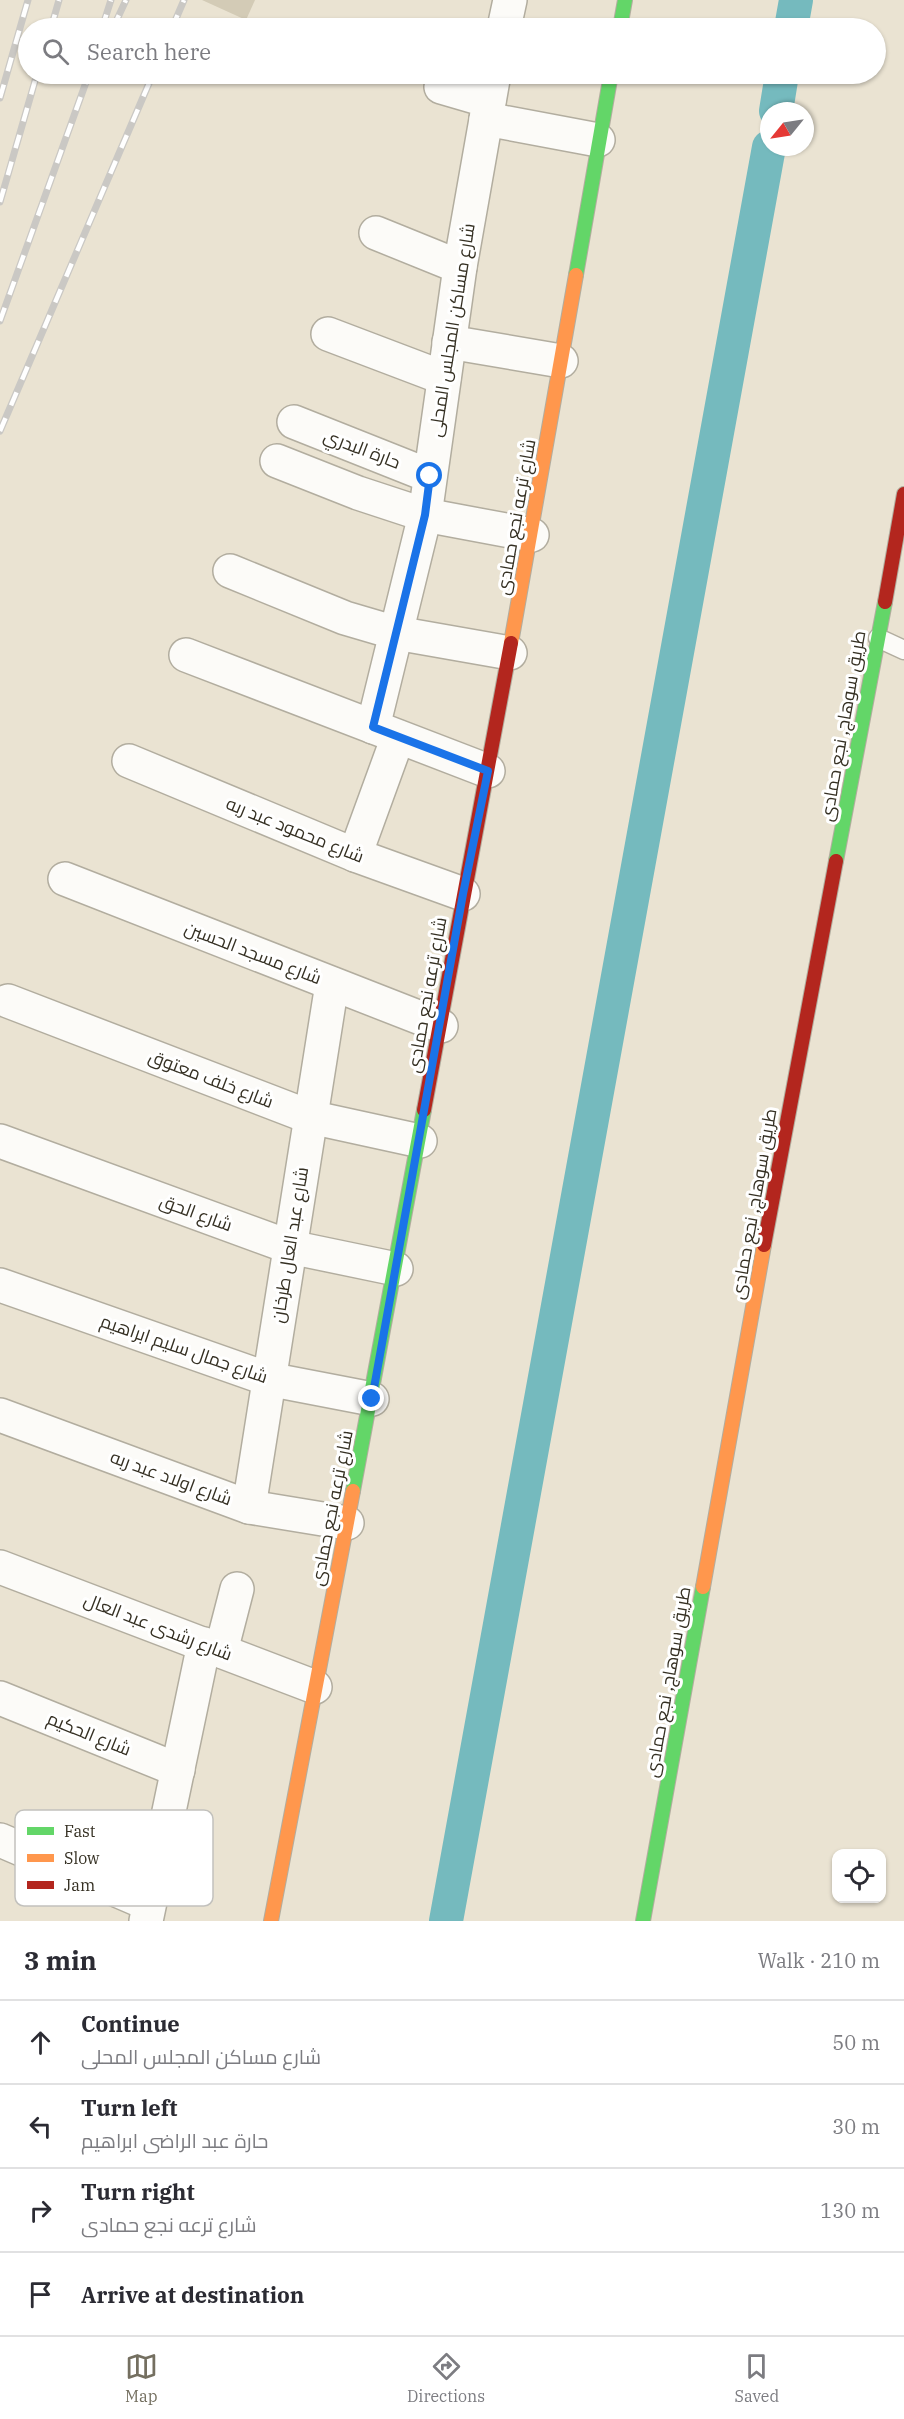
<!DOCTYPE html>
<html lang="en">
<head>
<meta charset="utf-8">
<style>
	body { margin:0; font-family:"IBM Plex Serif",Cairo,serif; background:#f7f7f7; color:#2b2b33 }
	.controls { position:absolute; right:18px; bottom:18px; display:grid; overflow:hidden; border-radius:12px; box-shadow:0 2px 4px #0004 }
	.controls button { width:54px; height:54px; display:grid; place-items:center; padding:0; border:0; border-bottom:2px solid #e1e1e2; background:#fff; color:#2b2b33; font:30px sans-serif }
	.compass { position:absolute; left:760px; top:102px; width:54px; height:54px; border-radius:50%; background:#fff; box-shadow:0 2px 4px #0004; rotate:240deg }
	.stop { position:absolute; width:18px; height:18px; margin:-14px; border:4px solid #1a73e8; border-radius:50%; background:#fff }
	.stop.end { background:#1a73e8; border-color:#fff; box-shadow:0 2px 6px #0008 }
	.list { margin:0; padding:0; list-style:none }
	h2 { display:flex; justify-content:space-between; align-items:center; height:78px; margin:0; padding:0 24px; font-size:26px }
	h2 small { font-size:20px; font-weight:400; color:#7c7c81 }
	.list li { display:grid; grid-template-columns:39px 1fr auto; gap:18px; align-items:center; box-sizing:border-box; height:84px; padding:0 24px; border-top:2px solid #e1e1e2 }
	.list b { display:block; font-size:22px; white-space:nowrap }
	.list p { margin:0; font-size:20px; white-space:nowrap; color:#7c7c81 }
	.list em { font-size:20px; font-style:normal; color:#7c7c81 }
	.icon { flex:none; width:33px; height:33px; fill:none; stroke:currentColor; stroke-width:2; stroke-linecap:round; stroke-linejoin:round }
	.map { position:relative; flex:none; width:904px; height:1921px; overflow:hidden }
	.search { position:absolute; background:#fff; box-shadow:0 2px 4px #0004; left:18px; right:18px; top:18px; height:66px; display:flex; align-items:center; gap:15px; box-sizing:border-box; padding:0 21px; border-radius:33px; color:#7c7c81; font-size:22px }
	.sheet { height:414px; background:#fff }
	nav { display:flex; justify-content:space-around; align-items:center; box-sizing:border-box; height:84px; border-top:2px solid #e1e1e2; background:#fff; font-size:16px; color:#7c7c81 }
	nav a { display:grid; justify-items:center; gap:3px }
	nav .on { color:#746f60 }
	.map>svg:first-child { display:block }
</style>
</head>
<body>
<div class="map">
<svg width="904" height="1921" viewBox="0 0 904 1921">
	<rect width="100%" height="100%" fill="#eae3d2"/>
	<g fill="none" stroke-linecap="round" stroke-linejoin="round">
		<g stroke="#75babe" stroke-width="34">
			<path d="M791,28L796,0"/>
			<path d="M776,111L782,74"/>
			<path d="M446,1921L769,147"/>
		</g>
	</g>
	<path fill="#d3cbb6" d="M202,0H255L246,20Z"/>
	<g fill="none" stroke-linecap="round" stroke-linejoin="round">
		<g stroke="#b2ad9f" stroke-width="21">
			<path id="lane" d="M878,638L904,650"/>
		</g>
		<g stroke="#b2ad9f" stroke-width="36">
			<g id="street">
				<path d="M504,28L510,0"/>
				<path d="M441,87L489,101"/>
				<path d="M486,119L598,140"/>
				<path d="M376,233L460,267"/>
				<path d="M328,334L444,378"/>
				<path d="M449,342L561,361"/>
				<path d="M294,422L430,476"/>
				<path d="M277,461L358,493L425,515L532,535"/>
				<path d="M230,571L345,618L396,633L510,653"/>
				<path d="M186,655L488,771"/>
				<path d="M373,727L425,515L460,267L494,74"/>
				<path d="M129,761L355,855L463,894"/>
				<path d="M355,855L398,737"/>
				<path d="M65,879L441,1026"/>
				<path d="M8,1001L310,1117L420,1141"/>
				<path d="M0,1141L290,1247L396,1269"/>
				<path d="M0,1285L268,1379L372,1399"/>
				<path d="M0,1415L249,1507L347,1523"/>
				<path d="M249,1507L332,984"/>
				<path d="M0,1567L315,1687"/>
				<path d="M221,1651L237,1589"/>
				<path d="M0,1698L178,1770"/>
				<path d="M0,1840L149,1904"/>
				<path d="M146,1921L204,1644"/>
			</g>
		</g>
		<g stroke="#b2ad9f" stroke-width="16">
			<g id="fast">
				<path d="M620,28L625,0"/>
				<path d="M576,275L611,74"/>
				<path d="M836,861L885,602"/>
				<path d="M353,1491L424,1110"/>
				<path d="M643,1921L703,1587"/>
			</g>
		</g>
		<g stroke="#b2ad9f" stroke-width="16">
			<g id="slow">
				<path d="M511,643L576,275"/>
				<path d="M703,1587L764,1245"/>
				<path d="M271,1921L353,1491"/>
			</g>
		</g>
		<g stroke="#b2ad9f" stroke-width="16">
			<g id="jam">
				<path d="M885,602L904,494"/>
				<path d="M424,1110L511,643"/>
				<path d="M764,1245L836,861"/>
			</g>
		</g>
		<use href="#lane" stroke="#fcfbf8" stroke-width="18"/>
		<use href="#street" stroke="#fcfbf8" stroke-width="33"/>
		<use href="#fast" stroke="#63d668" stroke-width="14"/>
		<use href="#slow" stroke="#ff974d" stroke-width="14"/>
		<use href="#jam" stroke="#b3261e" stroke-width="14"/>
		<g stroke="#cac8c4" stroke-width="7">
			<g id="rail">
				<path d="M51,28L59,0"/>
				<path d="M102,28L111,0"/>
				<path d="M113,28L126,0"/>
				<path d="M172,28L184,0"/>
				<path d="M0,98L28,0"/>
				<path d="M0,202L37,74"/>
				<path d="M0,321L89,74"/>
				<path d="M0,431L153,74"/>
			</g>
		</g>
		<use href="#rail" stroke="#fff" stroke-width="4.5" stroke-dasharray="14" stroke-linecap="butt"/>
	</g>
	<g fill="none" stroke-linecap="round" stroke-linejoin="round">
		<path stroke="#1a73e8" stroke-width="8" d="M372,1399L463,894L488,771L373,727L425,515L430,476"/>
	</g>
	<g text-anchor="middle" stroke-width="6" stroke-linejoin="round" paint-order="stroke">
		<g font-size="18" fill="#353023" stroke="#fff">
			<text transform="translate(452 330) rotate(-81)" y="6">شارع مساكن المجلس المحلى</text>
			<text transform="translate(362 449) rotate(21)" y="6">حارة البدري</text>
			<text transform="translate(516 517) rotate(-80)" y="6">شارع ترعه نجع حمادى</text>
			<text transform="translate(843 726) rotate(-80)" y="6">طريق سوهاج, نجع حمادى</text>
			<text transform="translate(295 830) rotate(22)" y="6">شارع محمود عبد ربه</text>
			<text transform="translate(253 953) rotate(21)" y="6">شارع مسجد الحسين</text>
			<text transform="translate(427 995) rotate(-80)" y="6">شارع ترعه نجع حمادى</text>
			<text transform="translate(211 1079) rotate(21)" y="6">شارع خلف معتوق</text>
			<text transform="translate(754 1204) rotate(-80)" y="6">طريق سوهاج, نجع حمادى</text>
			<text transform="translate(196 1213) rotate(20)" y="6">شارع الحق</text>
			<text transform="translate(290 1245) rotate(-81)" y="6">شارع عبد العال طرخان</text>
			<text transform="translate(184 1349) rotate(19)" y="6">شارع جمال سليم ابراهيم</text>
			<text transform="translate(171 1478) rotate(20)" y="6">شارع اولاد عبد ربه</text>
			<text transform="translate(332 1508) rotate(-79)" y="6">شارع ترعه نجع حمادى</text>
			<text transform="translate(158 1627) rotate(21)" y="6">شارع رشدى عبد العال</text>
			<text transform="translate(668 1682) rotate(-80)" y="6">طريق سوهاج, نجع حمادى</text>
			<text transform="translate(89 1734) rotate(22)" y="6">شارع الحكيم</text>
		</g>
	</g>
	<rect x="15" y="1810" width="198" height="96" rx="9" fill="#fff" stroke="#c2c1bd" stroke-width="1.5"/>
	<rect x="27" y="1827" width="27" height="8" fill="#63d668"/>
	<rect x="27" y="1854" width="27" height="8" fill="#ff974d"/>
	<rect x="27" y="1881" width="27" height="8" fill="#b3261e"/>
	<g font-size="16" fill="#353023">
		<text x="64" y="1837">Fast</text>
		<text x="64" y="1864">Slow</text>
		<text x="64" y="1891">Jam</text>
	</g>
</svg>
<div class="controls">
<button><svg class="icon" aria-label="locate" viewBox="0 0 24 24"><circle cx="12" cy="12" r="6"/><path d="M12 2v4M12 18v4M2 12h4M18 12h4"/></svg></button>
</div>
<svg class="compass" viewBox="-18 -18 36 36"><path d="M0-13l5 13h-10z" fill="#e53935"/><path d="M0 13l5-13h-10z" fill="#7c7c81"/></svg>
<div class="stop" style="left:430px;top:476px"></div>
<div class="stop end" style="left:372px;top:1399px"></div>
<div class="search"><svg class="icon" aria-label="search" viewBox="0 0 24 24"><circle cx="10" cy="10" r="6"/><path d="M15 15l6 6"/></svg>Search here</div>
</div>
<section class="sheet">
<h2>3 min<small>Walk · 210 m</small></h2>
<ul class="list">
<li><svg class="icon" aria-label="ahead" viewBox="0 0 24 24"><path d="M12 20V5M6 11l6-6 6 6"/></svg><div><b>Continue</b><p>شارع مساكن المجلس المحلى</p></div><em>50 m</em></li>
<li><svg class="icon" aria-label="left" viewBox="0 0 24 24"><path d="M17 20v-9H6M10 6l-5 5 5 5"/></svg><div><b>Turn left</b><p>حارة عبد الراضى ابراهيم</p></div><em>30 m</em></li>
<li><svg class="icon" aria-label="right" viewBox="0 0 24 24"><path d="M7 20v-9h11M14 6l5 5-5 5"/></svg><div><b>Turn right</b><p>شارع ترعه نجع حمادى</p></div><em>130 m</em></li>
<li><svg class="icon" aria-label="arrive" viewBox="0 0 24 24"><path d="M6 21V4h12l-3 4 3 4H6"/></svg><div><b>Arrive at destination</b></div></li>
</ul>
</section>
<nav>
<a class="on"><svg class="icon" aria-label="map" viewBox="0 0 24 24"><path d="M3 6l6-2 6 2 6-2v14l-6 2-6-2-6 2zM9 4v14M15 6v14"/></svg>Map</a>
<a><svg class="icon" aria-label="directions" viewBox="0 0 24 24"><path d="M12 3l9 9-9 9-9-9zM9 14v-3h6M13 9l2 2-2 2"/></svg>Directions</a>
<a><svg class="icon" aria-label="saved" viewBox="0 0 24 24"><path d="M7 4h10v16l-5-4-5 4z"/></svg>Saved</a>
</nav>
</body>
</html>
